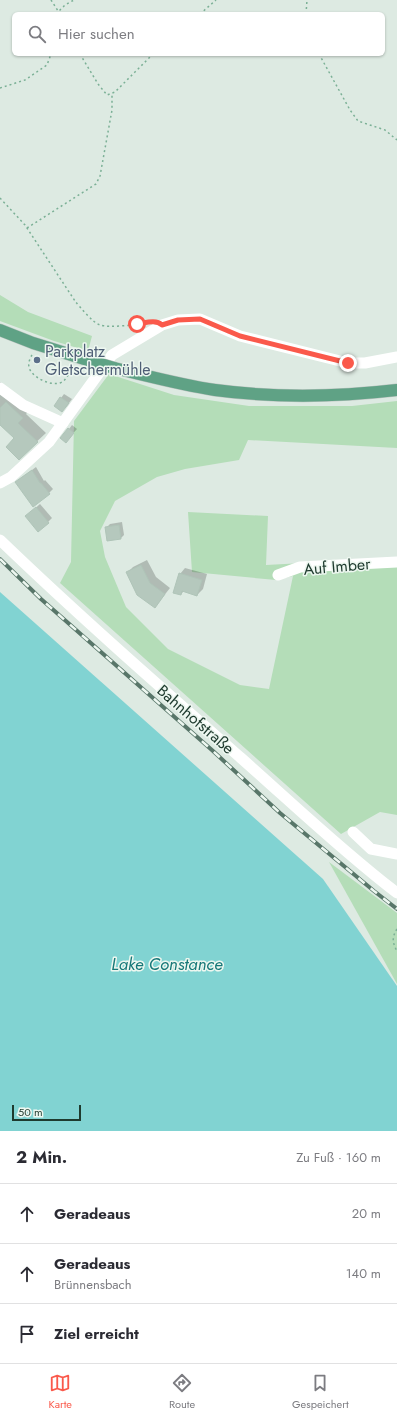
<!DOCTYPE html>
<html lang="de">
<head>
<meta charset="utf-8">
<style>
	body { margin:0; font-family:Jost,sans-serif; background:#f7f7f7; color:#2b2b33 }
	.scale { position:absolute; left:12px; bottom:10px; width:69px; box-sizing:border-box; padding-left:4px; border:2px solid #1e3a2e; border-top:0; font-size:11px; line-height:14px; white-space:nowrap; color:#1e3a2e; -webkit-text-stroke:3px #edf7f0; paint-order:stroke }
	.stop { position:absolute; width:12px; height:12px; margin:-9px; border:3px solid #fa594b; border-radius:50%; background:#fff }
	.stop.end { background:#fa594b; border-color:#fff; box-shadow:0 1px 4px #0008 }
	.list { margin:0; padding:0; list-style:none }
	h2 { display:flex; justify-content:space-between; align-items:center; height:52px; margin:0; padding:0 16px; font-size:17px }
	h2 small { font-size:13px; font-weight:400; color:#7c7c81 }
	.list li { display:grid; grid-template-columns:26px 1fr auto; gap:12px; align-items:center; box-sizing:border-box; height:60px; padding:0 16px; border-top:1px solid #e1e1e2 }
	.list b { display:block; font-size:15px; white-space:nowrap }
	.list p { margin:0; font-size:13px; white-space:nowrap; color:#7c7c81 }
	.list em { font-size:13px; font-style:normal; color:#7c7c81 }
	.icon { flex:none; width:22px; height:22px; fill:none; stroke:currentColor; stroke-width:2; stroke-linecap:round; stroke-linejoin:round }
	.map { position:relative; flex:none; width:397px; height:1131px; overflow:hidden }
	.search { position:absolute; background:#fff; box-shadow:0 1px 3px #0004; left:12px; right:12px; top:12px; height:44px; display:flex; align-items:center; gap:10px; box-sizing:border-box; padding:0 14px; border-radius:6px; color:#7c7c81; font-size:15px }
	.sheet { height:232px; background:#fff }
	nav { display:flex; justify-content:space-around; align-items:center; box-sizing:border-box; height:56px; border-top:1px solid #e1e1e2; background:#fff; font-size:11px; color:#7c7c81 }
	nav a { display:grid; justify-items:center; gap:2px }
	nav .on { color:#fa594b }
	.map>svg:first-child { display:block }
</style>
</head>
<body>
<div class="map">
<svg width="397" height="1131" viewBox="0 0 397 1131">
	<rect width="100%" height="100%" fill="#ddeae2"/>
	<g fill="#b4ddb8">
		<path d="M0,295L28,312L92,336L88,351L54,341L0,321Z"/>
		<path d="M109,374L174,395L249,406H352L397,401V448L248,440L239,460L185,469L157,477L115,501L100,531L105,557L126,607L168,649L240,685L269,689L293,576L276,580L192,572L188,512L268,516L266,565L397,558V815L380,812L341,834L60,583L71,562L74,421Z"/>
		<path d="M329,862L397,913V984Z"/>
	</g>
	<path fill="#81d3d2" d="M0,592L323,879L397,986V1131H0Z"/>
	<g fill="#0003">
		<path d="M0,382L14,395L31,408L26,414L46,433L19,458L15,438L0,424Z"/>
		<path d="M64,394L72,399L66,407L61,398Z"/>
		<path d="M72,425L77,429L66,441L69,429Z"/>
		<path d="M36,467L44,481L45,480L53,489L49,493L20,479Z"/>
		<path d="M40,504L52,518L48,522L30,513Z"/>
		<path d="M122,522L124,535L120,539L106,528L110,524Z"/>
		<path d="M147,560L156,577L170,588L155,607L127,573L133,567Z"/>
		<path d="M185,568L207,574L203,589L197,595L184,591L181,594L180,574Z"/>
	</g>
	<g fill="#b5c8bd" stroke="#afc4b8">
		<path d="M60,397L69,403L62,412L54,406Z"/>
		<path d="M6,402L23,418L18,423L38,442L19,460L6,447L14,438L0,425V408Z"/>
		<path d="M68,428L74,433L66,443L60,438Z"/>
		<path d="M32,470L40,483H41L50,494L33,507L15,482Z"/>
		<path d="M36,507L49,523L38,532L25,516Z"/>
		<path d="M119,525L121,539L107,541L105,527Z"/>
		<path d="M141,565L150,583L165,594L155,608L137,595L126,572Z"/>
		<path d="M179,573L202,580L197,596L182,591L181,595L173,593Z"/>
	</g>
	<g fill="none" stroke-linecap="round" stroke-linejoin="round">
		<g stroke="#bcc4c0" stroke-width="13">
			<g id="major">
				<path d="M0,330L33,343L94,362"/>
				<path d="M114,368C148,376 181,385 215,390C275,398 337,397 397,390"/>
			</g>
		</g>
		<g stroke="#7bb096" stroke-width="1.5" stroke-dasharray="2 3" stroke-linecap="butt">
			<path d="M51,0L60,14"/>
			<path d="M56,14L65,5L74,0"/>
			<path d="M200,14L216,0"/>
			<path d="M306,14L307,0"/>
			<path d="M80,54L98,84L107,95L115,92L153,54"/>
			<path d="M319,54L350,110L358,121L385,130L397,140"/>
			<path d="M0,88L25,80L47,65L51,54"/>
			<path d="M0,198L25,225L75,301C80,307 93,323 100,325C109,328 135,325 145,323"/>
			<path d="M27,228L96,184L100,176L112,110V94"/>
			<path d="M32,355C30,358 28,363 29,367C31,377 50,386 60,383C68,380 68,371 75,367"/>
			<path d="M397,929C392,937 392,942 397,951"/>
		</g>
		<g stroke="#fff" stroke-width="11">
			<path d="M0,388L23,405L63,423"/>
			<path d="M0,483L11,477L49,442L112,355L162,325L178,320L200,319L240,336L348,363H365L397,357"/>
			<path d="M0,540C78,615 159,686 241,758C292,803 342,851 397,893"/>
			<path d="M278,575L300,567L397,562"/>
			<path d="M353,832L371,849L397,854"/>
		</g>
		<use href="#major" stroke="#5fa285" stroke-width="12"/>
		<g stroke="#587669" stroke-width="4">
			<path id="rail" d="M0,559L41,599L213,751L280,813L374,891L397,909"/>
		</g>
		<use href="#rail" stroke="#edf7f0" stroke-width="2.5" stroke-dasharray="8" stroke-linecap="butt"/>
		<g stroke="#bcc4c0" stroke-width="13" stroke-linecap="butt">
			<path id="major-bridge" d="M94,362L114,368"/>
		</g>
		<use href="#major-bridge" stroke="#5fa285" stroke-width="12"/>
	</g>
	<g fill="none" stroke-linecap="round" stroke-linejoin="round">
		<path stroke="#fa594b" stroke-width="5" d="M137,324C145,323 156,319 162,325L178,320L200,319L240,336L348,363"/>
	</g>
	<circle fill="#5c6f8a" stroke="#edf7f0" stroke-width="1.5" cx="37" cy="360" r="4"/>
	<g text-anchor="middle" stroke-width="3" stroke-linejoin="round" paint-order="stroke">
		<g font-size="16" fill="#4e5e75" stroke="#edf7f0" text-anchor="start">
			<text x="45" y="357">Parkplatz<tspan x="45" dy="18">Gletschermühle</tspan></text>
		</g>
		<g font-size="16" fill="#1e3a2e" stroke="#edf7f0">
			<text transform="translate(337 566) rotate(-5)" y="6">Auf Imber</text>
			<text transform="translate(196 719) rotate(41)" y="6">Bahnhofstraße</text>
		</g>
		<g font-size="17" font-style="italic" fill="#167878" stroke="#edf7f0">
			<text x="167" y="970">Lake Constance</text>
		</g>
	</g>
</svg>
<div class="scale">50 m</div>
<div class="stop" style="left:137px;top:324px"></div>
<div class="stop end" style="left:348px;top:363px"></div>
<div class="search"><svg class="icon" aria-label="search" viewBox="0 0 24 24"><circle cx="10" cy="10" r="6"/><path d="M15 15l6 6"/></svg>Hier suchen</div>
</div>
<section class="sheet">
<h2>2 Min.<small>Zu Fuß · 160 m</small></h2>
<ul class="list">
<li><svg class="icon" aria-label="ahead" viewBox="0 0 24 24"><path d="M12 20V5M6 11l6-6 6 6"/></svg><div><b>Geradeaus</b></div><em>20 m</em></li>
<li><svg class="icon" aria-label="ahead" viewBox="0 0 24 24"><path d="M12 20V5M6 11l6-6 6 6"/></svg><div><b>Geradeaus</b><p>Brünnensbach</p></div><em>140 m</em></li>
<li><svg class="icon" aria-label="arrive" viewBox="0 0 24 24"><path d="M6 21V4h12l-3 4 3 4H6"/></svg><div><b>Ziel erreicht</b></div></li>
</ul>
</section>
<nav>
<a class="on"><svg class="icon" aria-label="map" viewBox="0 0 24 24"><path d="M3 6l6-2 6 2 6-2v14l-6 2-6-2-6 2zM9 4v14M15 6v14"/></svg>Karte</a>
<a><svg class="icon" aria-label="directions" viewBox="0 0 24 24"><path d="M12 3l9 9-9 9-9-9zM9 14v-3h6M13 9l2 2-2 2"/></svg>Route</a>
<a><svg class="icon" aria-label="saved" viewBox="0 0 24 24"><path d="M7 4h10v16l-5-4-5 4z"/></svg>Gespeichert</a>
</nav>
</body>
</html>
